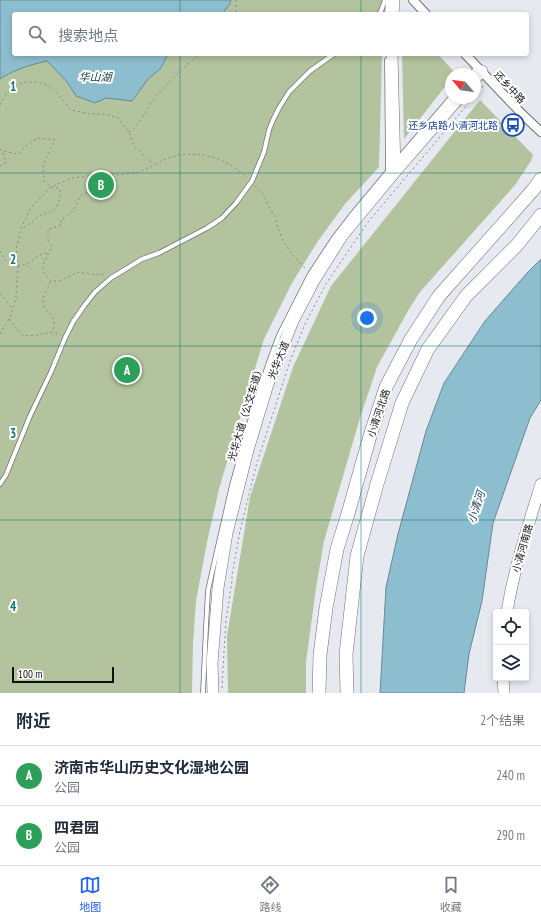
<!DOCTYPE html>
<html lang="zh">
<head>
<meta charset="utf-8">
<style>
	body { margin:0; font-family:"PT Sans Narrow","Noto Sans SC",sans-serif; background:#f6f6f7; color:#1f2937 }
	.controls { position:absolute; right:12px; bottom:12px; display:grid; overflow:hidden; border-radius:4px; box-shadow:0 2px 6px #0003 }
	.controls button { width:36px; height:36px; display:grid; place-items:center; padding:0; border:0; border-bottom:1px solid #e0e1e3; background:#fff; color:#1f2937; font:20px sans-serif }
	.compass { position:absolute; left:445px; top:68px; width:36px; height:36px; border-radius:50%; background:#fff; box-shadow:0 2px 6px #0003; rotate:299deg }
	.scale { position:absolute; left:12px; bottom:10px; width:102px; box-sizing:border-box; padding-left:4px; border:2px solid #0e0f11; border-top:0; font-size:11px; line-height:14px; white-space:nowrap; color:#0e0f11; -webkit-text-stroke:3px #fff; paint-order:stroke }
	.you { position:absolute; left:367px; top:318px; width:14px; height:14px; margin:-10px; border:3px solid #fff; border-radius:50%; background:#1a73e8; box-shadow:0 0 0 6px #1a73e833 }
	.badge { display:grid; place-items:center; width:26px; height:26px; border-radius:50%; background:#2563eb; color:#fff; font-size:13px; font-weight:700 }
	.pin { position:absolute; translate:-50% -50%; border:2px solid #fff; box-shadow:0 1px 4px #0006 }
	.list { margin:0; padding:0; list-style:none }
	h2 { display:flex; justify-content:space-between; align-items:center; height:52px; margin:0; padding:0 16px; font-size:17px }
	h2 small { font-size:13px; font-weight:400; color:#747a83 }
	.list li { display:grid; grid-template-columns:26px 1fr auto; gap:12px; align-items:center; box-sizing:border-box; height:60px; padding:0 16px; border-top:1px solid #e0e1e3 }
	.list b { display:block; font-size:15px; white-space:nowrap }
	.list p { margin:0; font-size:13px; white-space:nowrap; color:#747a83 }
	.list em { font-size:13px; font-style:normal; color:#747a83 }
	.icon { flex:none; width:22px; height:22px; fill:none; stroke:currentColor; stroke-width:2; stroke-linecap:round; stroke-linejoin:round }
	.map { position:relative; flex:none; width:541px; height:693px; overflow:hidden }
	.search { position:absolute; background:#fff; box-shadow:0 2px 6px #0003; left:12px; right:12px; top:12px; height:44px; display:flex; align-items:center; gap:10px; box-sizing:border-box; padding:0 14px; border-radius:4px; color:#747a83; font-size:15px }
	.sheet { height:172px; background:#fff }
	nav { display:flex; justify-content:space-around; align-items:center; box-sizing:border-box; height:56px; border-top:1px solid #e0e1e3; background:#fff; font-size:11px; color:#747a83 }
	nav a { display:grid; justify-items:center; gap:2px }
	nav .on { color:#2563eb }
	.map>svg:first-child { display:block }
</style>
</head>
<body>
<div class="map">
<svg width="541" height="693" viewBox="0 0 541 693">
	<rect width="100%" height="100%" fill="#e7e9f0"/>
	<g fill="#b2c39e">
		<path d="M0,0H383V14H14V54H382L379,167L345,204L318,241L292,283L264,339L245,401L219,489L207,542L196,601L193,644L192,693H0Z"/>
		<path d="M402,54H438L455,73L451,74V79L404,139Z"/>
		<path d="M480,100L533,155L531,161L515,185L420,292L409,309L377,367L360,418L324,541L316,588L306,662V693H228L227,636L250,497L293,367L331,286Z"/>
	</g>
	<g fill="#8cbecf" stroke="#668a96">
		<path d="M0,0H231L230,4L222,14H14V54H168L161,68L148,79L132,101L106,98L95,103L76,96L68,83L47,61C30,65 15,69 0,79Z"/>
		<path d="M541,259V400L530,418L493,523L482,601L469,654L464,693H380L386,587L398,534L426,431L444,383L485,321L527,273Z"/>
	</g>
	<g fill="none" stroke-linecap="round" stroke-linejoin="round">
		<g stroke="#6f7076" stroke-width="5.5">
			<g id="service">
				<path d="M379,14L381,11L385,0"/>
				<path d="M387,14L388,0"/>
				<path d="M387,60L388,169"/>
				<path d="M471,74L477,67"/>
				<path d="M397,160L451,97"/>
				<path d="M0,484L6,475L30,416L51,372L65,338L73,322L84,306L95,292L111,278L129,267L142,259L159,253L207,228L222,218L236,203L252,181L264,152L269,130L273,120L279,108L289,92L310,71L334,54"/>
				<path d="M203,693L206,627L208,591L211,577L232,485L253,410L269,362L279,335L310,274L333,239L353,213L393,165"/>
			</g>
		</g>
		<g stroke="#6f7076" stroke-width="10">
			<g id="minor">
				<path d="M413,0L426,14"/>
				<path d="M465,54L522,114L541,132"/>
			</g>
		</g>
		<g stroke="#6f7076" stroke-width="12">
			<g id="secondary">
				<path d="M393,14L394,0"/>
				<path d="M392,54L395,172"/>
				<path d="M475,79L482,71"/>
				<path d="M507,612C514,568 528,526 541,484"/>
				<path d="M503,678L504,693"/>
				<path d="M213,693L212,663L218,588L227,533L248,450L268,384L293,321L315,279L342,236L395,172L459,98"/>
			</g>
		</g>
		<g stroke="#6f7076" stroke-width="14">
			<g id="primary">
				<path d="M319,693L320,655L326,608L337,549L347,517L370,436L386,387L411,339L439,296L533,190L541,179"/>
				<path d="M347,693L346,654L357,556L377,484L402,403L428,349L466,296L517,245L541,215"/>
			</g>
		</g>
		<g stroke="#88898e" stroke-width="1" stroke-dasharray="2 3" stroke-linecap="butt">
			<path d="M236,0V14"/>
			<path d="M475,95L484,85"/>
			<path d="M0,105L4,97L13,87L25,82H38L50,86L60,96L71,110L92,114H105L118,118L129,132L134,146L141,153L153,164"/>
			<path d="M129,132C141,124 145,111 153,100C159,92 166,86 172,79C182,69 191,60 203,54"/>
			<path d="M0,149L3,151L18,154L27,145L38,138L55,140L43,164L44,181L51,187L60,189C61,198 59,209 49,213C45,214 42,214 39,216C33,220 28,226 21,229"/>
			<path d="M0,166L6,163L3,151"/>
			<path d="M104,175L94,189L81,195C76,206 73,215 61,219V225L52,228L48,229V241L52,246L44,262L43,272L51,281H59L78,272L96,275L102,274L105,275"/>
			<path d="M255,186L263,195L275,217L281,237L291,253L306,269"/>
			<path d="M0,251L7,263L18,265L28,264L39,255L47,253"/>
			<path d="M50,282C49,286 44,295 43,300C42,314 58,311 53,331"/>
			<path d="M0,294L3,296L12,308"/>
			<path d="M9,319L23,336L37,335L53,332L61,335"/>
			<path d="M0,334L9,319L13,310L16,298L18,265L16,249L21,229L31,207L51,187L72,178L86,176L108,174L119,175L140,172L166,159L182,154L205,155L221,160L237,169L247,178"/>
			<path d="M222,688L224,652L226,621L232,581V575L240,531L256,466L290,361L305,324L326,284L368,222L473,98"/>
		</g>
		<use href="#service" stroke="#fff" stroke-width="4"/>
		<use href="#minor" stroke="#fff" stroke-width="8"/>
		<use href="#secondary" stroke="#fff" stroke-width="11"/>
		<use href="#primary" stroke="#fff" stroke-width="13"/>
	</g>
	<path fill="none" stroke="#0f766e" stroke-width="1" stroke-opacity="0.55" d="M180,0V14M361,0V14M180,54V693M361,54V693M0,173H541M0,346H541M0,520H541"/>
	<defs>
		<g id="bus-ring" transform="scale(1.15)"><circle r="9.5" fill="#fff" stroke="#1a4fb4" stroke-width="1.5"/><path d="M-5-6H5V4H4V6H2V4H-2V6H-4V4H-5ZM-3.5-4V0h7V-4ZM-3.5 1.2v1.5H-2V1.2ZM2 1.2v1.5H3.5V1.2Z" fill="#1a4fb4"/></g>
	</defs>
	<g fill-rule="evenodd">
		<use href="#bus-ring" x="513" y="125"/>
	</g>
	<g text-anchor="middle" stroke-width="4" stroke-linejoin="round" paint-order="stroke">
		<g font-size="10" fill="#0e0f11" stroke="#fff">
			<text transform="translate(510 87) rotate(47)" y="4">还乡中路</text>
			<text transform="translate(278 360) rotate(-68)" y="4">光华大道</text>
			<text transform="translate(245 413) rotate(-73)" y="4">光华大道（公交车道）</text>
			<text transform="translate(378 413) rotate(-71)" y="4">小清河北路</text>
			<text transform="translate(522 548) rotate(-74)" y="4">小清河南路</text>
		</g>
		<g font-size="10" fill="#164399" stroke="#fff" text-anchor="end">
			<text x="498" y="129">还乡店路小清河北路</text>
		</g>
		<g font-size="11" font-style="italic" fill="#103d4a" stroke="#fff">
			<text x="95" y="81">华山湖</text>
			<text transform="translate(476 507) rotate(-72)" y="4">小清河</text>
		</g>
	</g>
	<g font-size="13" text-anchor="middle" font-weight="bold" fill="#0f766e" stroke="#fff" stroke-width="4" stroke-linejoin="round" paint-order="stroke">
		<text x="13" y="91">1</text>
		<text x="13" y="264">2</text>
		<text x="13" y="438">3</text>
		<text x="13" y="611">4</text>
	</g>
</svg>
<div class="controls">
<button><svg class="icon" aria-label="locate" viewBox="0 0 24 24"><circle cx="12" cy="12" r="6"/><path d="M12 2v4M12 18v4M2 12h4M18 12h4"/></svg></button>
<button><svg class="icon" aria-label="layers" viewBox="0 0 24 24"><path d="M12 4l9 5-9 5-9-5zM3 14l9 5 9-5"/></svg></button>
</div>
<svg class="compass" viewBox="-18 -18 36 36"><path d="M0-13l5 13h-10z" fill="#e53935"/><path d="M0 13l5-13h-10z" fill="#747a83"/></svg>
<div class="scale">100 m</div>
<div class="you"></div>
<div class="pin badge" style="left:127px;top:370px;background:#2e9e5b">A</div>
<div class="pin badge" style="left:101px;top:185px;background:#2e9e5b">B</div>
<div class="search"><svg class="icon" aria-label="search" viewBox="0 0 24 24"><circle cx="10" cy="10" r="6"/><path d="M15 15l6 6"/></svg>搜索地点</div>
</div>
<section class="sheet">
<h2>附近<small>2个结果</small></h2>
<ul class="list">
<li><span class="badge" style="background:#2e9e5b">A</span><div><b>济南市华山历史文化湿地公园</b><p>公园</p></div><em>240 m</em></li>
<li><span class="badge" style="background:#2e9e5b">B</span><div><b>四君园</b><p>公园</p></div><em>290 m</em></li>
</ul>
</section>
<nav>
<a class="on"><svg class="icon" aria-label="map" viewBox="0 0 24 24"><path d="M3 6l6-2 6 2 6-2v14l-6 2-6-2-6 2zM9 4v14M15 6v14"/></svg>地图</a>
<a><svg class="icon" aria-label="directions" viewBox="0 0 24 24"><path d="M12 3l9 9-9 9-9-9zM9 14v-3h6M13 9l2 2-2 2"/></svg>路线</a>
<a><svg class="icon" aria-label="saved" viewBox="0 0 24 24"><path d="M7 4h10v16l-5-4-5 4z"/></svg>收藏</a>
</nav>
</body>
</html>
